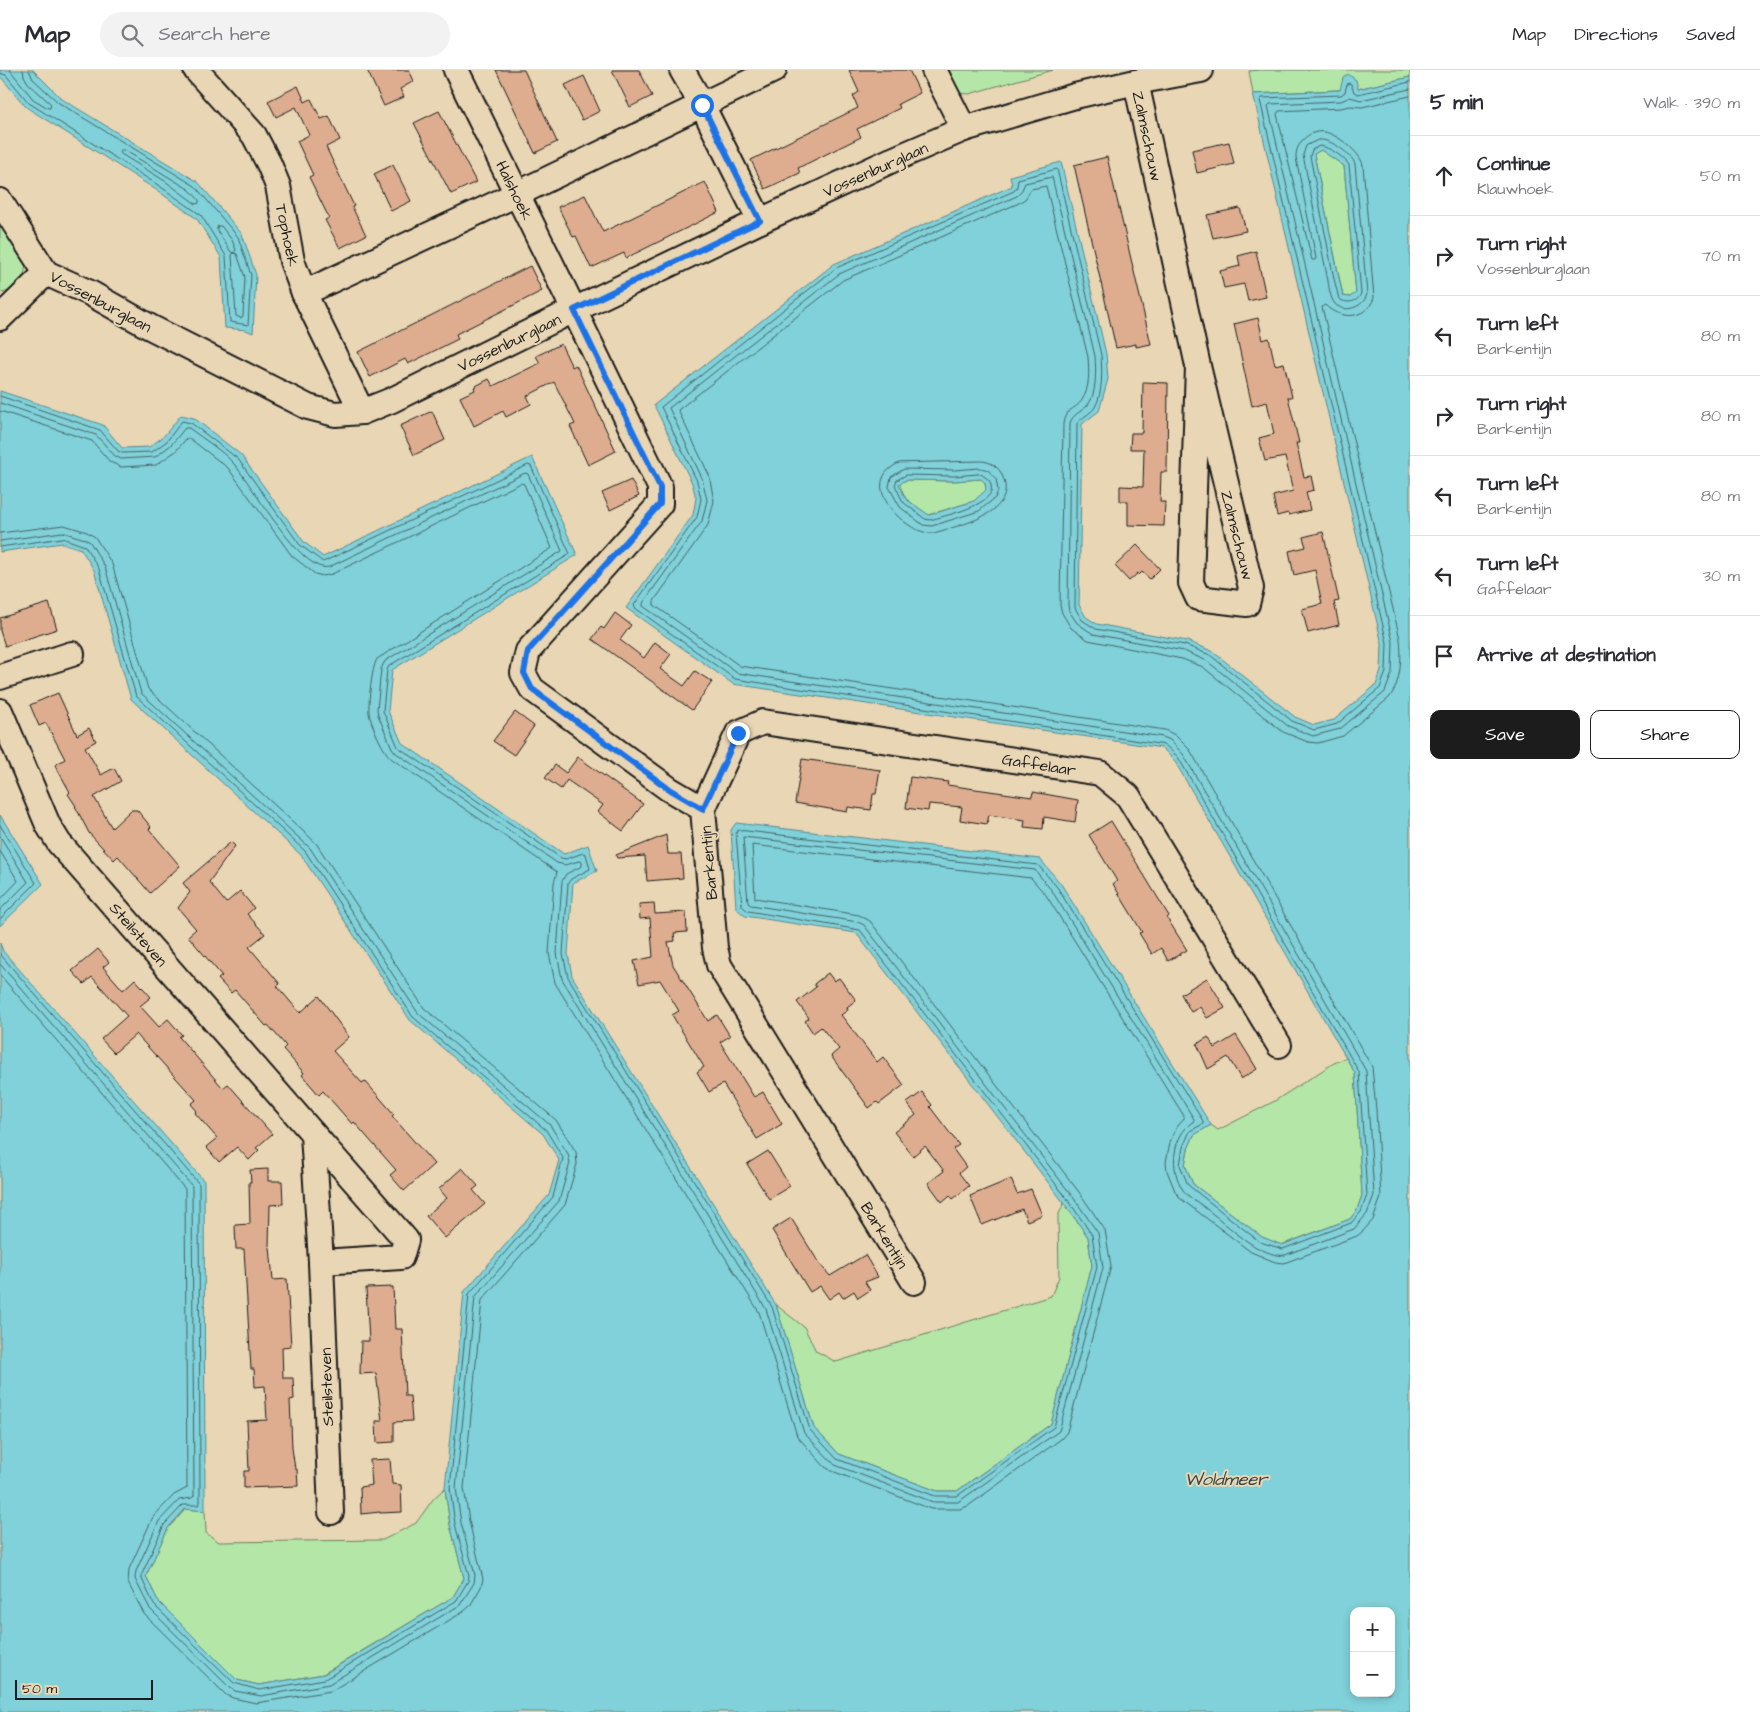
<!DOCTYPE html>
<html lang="en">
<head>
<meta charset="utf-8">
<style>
	body { margin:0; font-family:"Architects Daughter",sans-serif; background:#f2f2f3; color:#2b2b33 }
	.controls { position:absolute; right:15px; bottom:15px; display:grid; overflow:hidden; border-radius:10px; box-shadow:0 2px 8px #0003 }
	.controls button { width:45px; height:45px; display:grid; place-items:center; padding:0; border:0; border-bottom:1px solid #e1e1e2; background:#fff; color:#2b2b33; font:25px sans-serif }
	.scale { position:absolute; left:15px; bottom:12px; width:138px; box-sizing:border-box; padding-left:5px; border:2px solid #1c1c1c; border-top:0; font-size:14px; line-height:18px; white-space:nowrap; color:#1c1c1c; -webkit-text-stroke:4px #e9d6b4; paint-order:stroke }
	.stop { position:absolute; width:15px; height:15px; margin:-11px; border:4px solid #1a73e8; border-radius:50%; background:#fff }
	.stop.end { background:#1a73e8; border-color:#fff; box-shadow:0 1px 5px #0008 }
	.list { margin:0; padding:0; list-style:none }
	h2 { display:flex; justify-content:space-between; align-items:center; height:65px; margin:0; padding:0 20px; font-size:21px }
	h2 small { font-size:16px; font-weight:400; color:#7c7c81 }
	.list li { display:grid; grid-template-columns:32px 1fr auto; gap:15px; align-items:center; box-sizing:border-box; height:80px; padding:0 20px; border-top:1px solid #e1e1e2 }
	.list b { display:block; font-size:19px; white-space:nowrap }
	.list p { margin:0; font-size:16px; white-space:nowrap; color:#7c7c81 }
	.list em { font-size:16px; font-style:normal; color:#7c7c81 }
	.actions { display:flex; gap:10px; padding:15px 20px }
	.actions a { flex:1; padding:11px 0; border:1px solid #1c1c1c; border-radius:10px; text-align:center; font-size:18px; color:#1c1c1c }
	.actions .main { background:#1c1c1c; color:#fff }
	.icon { flex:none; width:28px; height:28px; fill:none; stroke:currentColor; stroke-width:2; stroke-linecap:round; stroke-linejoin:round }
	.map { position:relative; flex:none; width:1410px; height:1642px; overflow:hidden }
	header { display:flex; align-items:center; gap:30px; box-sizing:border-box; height:70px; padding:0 25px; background:#fff; border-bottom:1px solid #e1e1e2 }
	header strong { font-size:24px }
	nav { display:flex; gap:28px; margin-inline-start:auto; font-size:18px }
	.search { width:350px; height:45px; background:#f2f2f3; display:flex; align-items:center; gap:12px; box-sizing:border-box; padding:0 18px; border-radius:28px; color:#7c7c81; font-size:19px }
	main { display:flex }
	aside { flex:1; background:#fff }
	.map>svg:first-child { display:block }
</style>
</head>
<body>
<header>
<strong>Map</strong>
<div class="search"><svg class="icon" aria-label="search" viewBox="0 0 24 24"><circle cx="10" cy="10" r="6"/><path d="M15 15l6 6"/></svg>Search here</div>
<nav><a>Map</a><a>Directions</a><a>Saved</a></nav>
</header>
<main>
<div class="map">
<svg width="1410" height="1642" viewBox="0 0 1410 1642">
	<rect width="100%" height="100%" fill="#e9d6b4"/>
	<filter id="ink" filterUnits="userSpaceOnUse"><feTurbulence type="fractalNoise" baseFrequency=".02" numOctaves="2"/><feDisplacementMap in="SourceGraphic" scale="10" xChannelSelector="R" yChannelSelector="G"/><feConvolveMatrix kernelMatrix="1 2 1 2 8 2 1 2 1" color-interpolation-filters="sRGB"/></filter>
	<g filter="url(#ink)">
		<g fill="#b4e6a7" stroke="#688162">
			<path d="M945,0H1053L969,24L957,23Z"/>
			<path d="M1260,0H1410V7L1357,19L1253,24L1249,1Z"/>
			<path d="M1321,80L1344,96L1356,224L1350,227L1343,226L1314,84Z"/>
			<path d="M0,150L25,189C28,206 19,218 3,223L0,221Z"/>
			<path d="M981,409L985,413L987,420L974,431L928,445L906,429L899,414L906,410L954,411Z"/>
			<path d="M1346,988L1355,1003L1362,1125L1357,1140L1350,1149L1281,1175L1262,1167L1193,1114L1185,1095L1188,1079L1194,1065L1211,1055L1218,1060L1273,1032L1334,993Z"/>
			<path d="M1064,1133L1088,1167L1092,1196L1051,1354L957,1421H937L839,1384L814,1358L776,1235L804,1257L816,1281L836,1292L1051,1226L1059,1207L1058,1146Z"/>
			<path d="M445,1418L450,1455L464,1508L453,1527L323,1604L259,1615L237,1610L158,1531L146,1506L168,1458L186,1439L205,1441L206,1463L219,1472L383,1470L416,1453L434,1428Z"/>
		</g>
		<g fill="#80d1d9" stroke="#58898d" fill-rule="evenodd">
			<path d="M0,0H33L62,29L198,112L242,164L256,205L253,263L246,260L225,258L221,187L197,149L158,121L26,37L0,6Z"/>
			<path d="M1348,4L1356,10L1358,19L1410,7V1642H0V873L3,881L204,1111L205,1441L185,1439L168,1458L146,1506L158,1531L237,1610L259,1615L324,1604L453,1527L464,1508L450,1455L445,1418L464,1222L549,1125L559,1090L543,1064L410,950L301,785L131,629L94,500L81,479L62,473L0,482V321L103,355L122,378L149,377L163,367L181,345L194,348L241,385L304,472L323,487L532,387L577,485L392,600L388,641L402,673L564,784L588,775L597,801L573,813L568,884L572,906L776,1235L814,1358L839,1384L937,1421H957L1051,1354L1092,1196L1088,1167L1064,1133L856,863L745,846L736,838L731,760L736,753L1040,789L1061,814L1211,1055L1194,1065L1188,1079L1185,1095L1193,1114L1262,1167L1282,1175L1350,1149L1357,1140L1362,1125L1355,1003L1174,690L1162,678L733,614L626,538L693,445L696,428L692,413L654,335L834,194L1012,116L1010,106L1061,92L1106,284L1108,309L1099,341L1082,354L1079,535L1086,547L1097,554L1187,571L1212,581L1295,647L1314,655L1334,650L1376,615L1381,601L1382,574L1253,24L1340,20L1343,8ZM1321,80L1344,96L1356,223L1350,227L1343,226L1339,208L1314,84ZM981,409L985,413L986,420L974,431L929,445L906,429L899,414L906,410L954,411ZM1354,1541H1391V1623H1354Z"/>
			<path d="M0,745L43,814L0,856Z"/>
		</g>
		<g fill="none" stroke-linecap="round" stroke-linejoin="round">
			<g stroke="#446468" stroke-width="1">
				<path d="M10,0L33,29L48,38H50L51,34L28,13L24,6L23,0"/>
				<path d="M0,3L6,5L29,33L161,117L201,145L226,186L230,252L248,255L251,205L238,167L195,116L59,33L33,9L29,0"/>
				<path d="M1318,70C1329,68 1351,83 1355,94L1367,224C1364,237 1345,244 1335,234C1330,228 1329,217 1328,211L1303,85L1306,76Z"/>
				<path d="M1320,76C1329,77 1344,87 1349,95L1361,223C1358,233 1347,234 1339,229L1334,209L1310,86L1312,80Z"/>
				<path d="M121,80H124L190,120L199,130V133L196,134L165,111L121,84Z"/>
				<path d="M218,156H221L232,170L236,180L234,183L237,184L245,207L243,246L241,248L236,246L232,185L234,183L231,182L217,160Z"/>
				<path d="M0,326L100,360L118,381L122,383L152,382L167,371L182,351L191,353L238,389L300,475L323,492L528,395L531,396L570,484L389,596L387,600L383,641L398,677L561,788L566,789L583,783L586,784L590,799L571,809L568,813L563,884L568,907L772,1237L810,1360L837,1389L935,1426H957L1054,1357L1097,1197L1092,1165L1068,1130L860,860L748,841L742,836L736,763L738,760L1038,795L1057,817L1203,1051V1054L1190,1061L1183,1077L1180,1095L1188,1115L1260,1172L1283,1179L1351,1153L1361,1142L1367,1125L1359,1002L1178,687L1165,675L735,609L635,538L634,535L697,447L701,429L697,411L661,337L836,198L1014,121L1017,117L1018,109L1057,99L1101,285C1102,301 1103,323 1095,337C1091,344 1081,347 1077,354L1075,538L1082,550L1096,559L1185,575L1210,585L1292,651L1314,660L1337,654L1380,618L1386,602L1387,573L1260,30L1262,28L1341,25L1345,22L1347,14L1349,13L1351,14L1354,22L1358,24L1410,12"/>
				<path d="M0,333L96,365L115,386L121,389L155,387L171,375L185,358H189C203,369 222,380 234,394C251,413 302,505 329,497L525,403L528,404L562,481L385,591L381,599L377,640L378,645L392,678L396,683L557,793L565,795L579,791L582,792V796L566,804L562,811L557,883L562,909L766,1239L804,1363L835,1395L933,1432H958L1059,1361L1103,1198L1098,1163L1073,1127L864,855L858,852L751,835L748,833L743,767L1035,800L1052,821L1194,1049V1051C1172,1065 1169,1099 1183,1120C1188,1127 1198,1132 1204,1137C1220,1149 1239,1167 1256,1177C1264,1181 1277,1187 1285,1185L1354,1159L1367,1144L1374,1125L1366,1001L1183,684L1170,670L1163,667L737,603L643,536V533L702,451L707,430L702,408L669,338L839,204L1017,126L1021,122L1025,113L1052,107L1095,286C1096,299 1097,326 1087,336C1081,342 1073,344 1070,353L1068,535L1069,541L1077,553L1093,564L1184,581L1207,591L1288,656L1313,666L1340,659L1385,622L1392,603L1393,572L1268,36L1270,34L1341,31L1350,27L1361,30L1410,19"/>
				<path d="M0,341L92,371L110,392L121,397L156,395L176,381L186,369L189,368L228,398L292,486L315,504L323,506L332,504L521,413L524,414L552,478L377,589C372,597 368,633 369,643C371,654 383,682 392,689L557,802L554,813L549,883L555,913L759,1242L797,1366L825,1397L832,1401L931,1439H960L968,1436L1061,1369L1067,1362L1111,1196L1105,1160L1079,1122L870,851L859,845L755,828L752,775L1031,808L1046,825L1184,1046V1049L1177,1057L1170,1072L1166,1092L1167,1101L1175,1121L1181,1129L1251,1182L1275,1192L1284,1193L1357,1166L1363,1161L1373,1150L1381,1127L1376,1040L1372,997L1190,680L1175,665L1165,660L740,596L654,535V531L708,455L714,431L709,405L678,340L843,210L1019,133L1026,128L1031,119L1046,116L1088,287C1089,300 1090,319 1082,330C1076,340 1065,338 1063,354L1060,535L1062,543L1071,558L1088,570L1182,589L1203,597L1283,662L1308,672L1318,673L1343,666L1389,628C1401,613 1402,588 1400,569L1322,237L1325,235C1340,250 1366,250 1374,228L1363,95C1360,82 1338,65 1325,62C1310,59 1295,73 1296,88L1316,188L1315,190H1312L1277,44L1279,41L1341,38L1350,36L1362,37L1410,26"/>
				<path d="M981,391C990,391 999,397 1002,405C1020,444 959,455 934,463C909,467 853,414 899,393Z"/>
				<path d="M981,398L988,400L996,409L998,421L995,428L979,441L932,456L923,455L900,437L889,417L891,407L904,399L954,400Z"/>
				<path d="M981,404L989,410C991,413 992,418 991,422C985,437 944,446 930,450L925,449L903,432L895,415L897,410L906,405L954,406Z"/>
				<path d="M0,463L64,455L87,462L95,467L112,494L148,619L316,773L424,938L556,1050L576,1082L577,1094L565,1135L482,1230L464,1418L469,1451L483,1509L481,1517L470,1536L463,1542L331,1621L256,1633L233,1628L226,1625L144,1544L128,1513L129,1499L153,1447L174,1425L187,1418L185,1119L0,905"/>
				<path d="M0,471L62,462L85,469L90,472L105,497L141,623L310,778L418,943L550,1055L568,1084L570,1093L559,1131L475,1227L456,1418L461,1453L475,1505L474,1513L460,1535L329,1614L261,1626L235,1621L229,1617L150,1539L135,1509L136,1501L159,1451L179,1430L192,1428L194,1426L192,1116L0,894"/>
				<path d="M0,477L62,468L85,476L99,499L136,626L305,781L413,947L546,1060L563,1088L553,1127L469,1224L450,1418L455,1454L469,1506L468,1511L456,1531L325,1609L259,1620L234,1613L154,1535L142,1509V1504L164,1455L183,1435H198L200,1433L199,1114L0,884"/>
				<path d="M0,755L36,813L0,849"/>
				<path d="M0,766L28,812L0,840"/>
				<path d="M0,781L18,811L0,830"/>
			</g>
		</g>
		<g fill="#dead90" stroke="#1c1c1c">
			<path d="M367,0H409L414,11L400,19L404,27L384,36Z"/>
			<path d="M496,0H524L557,72L535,83Z"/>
			<path d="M612,0H639L652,26L630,37Z"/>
			<path d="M849,0H909L920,23L898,34L900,38L857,59L861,67L798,98L800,103L765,119L751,90L858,38L853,26L859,22Z"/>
			<path d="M584,6L600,41L582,50L565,15Z"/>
			<path d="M298,16L305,32L311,29L321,49L329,46L340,70L326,77L354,136L352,137L366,165L340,178L325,150L329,148L309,107L313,105L297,71L309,65L296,37L276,47L268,31Z"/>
			<path d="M439,41L476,112L451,124L414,53Z"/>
			<path d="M1229,72L1234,94L1197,103L1192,80Z"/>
			<path d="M1107,87L1151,274L1136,277V274L1116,278L1074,95Z"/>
			<path d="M393,95L411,131L391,141L374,104Z"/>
			<path d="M705,112L719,142L626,188L624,183L591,198L576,166L573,167L558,137L585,125L603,162Z"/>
			<path d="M1240,138L1246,161L1213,168L1207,145Z"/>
			<path d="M1256,181L1266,227L1248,231L1244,214L1224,218L1220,201L1240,196L1238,186Z"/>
			<path d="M530,196L542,221L456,264L458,269L408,294L405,289L370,307L358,282Z"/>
			<path d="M1258,248L1263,270L1269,268L1275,295L1284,293L1292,327H1288L1299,373H1296L1304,407L1311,406L1314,420L1306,422L1310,440L1289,445L1288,443L1277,446L1273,426L1293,421L1285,387L1265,391L1259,368L1274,364L1267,332L1252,336L1234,254Z"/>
			<path d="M561,274L572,297L576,295L616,381L588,395L570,356L575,354L554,312L527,326L531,334L506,347L503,341L474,356L460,327L475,320L474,317L489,309L493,316L540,293L536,286Z"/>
			<path d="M1143,312L1168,313L1167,402H1161L1160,432H1165L1164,456L1128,455V431H1120V416L1143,417L1144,379H1130L1131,363H1142Z"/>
			<path d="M432,341L445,370L414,385L400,356Z"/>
			<path d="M631,410L639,426L610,440L602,423Z"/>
			<path d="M1323,462L1339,531L1334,532L1339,555L1308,563L1302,539L1322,534L1315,500L1294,505L1289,481L1306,477L1303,467Z"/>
			<path d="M1137,475L1160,499L1150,509L1142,502L1139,505L1138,503L1129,511L1115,496Z"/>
			<path d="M49,533L57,559L5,576L0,561V548Z"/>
			<path d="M615,543L631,555L620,570L644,588L655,572L671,584L660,599L684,616L695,601L712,612L692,640L592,569L601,557L604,559Z"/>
			<path d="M58,623L77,665L89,658L96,671L85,677L101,705L114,698L121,711L94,727L112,758L131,740H137L151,757L149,759L180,796L150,823L118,786L114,790L89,763L75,736H76L68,724L70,722L55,695L65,689L46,653L39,656L30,635Z"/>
			<path d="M515,642L534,656L514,685L493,671Z"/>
			<path d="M578,687L643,734L623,761L598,742L603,735L567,710L561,719L545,708L555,695L566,703Z"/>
			<path d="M802,689L880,700L876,724H873L871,740L848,737L847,742L795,733Z"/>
			<path d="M910,707L948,712L947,715L1032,727L1033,722L1078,730L1075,752L1044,747L1043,759L1024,757L1025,750L989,745L987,754L960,750L962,737L929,734L928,741L906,738Z"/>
			<path d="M1111,751L1169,846L1167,848L1187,880L1168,891L1161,878L1152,884L1139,863L1142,862L1113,814L1117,811L1089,765Z"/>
			<path d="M666,765L668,784H681L683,808L647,811L645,786L617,788L616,785Z"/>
			<path d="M231,772L235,776L209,812L226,833L240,821L254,838L247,844L265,864L249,877L280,914L277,916L300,943L319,926L349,967L333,981L362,1013L365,1011L394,1044L392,1046L434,1094L404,1121L390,1105L396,1100L354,1052L352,1054L323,1021L319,1025L302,1005L304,1003L283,979L286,976L268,955L266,956L235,920L231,923L218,909L222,906L188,866L196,859L178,838L190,822L183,813Z"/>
			<path d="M654,833L655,844L686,842L687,862L674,863L675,871L668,872L673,895L708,951L717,945L730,966L720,972L754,1027L763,1022L782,1054L757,1069L723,1014L709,1022L697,1002L704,997L672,945L679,941L660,910L639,914L634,891L653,887L650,848L640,849L639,834Z"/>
			<path d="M98,879L109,892L103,897L123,920L135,909L151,927L140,936L159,957L168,949L182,965L179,967L223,1018L228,1014L272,1064L256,1078L259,1080L249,1090L237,1077L219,1092L206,1077L217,1068L195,1043L197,1041L191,1034L196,1030L136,964L114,983L101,969L127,946L92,907L84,914L72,901Z"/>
			<path d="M828,903L834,911L839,908L856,930L847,937L848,940L841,945L877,992L883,987L904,1015L879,1034L877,1032L869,1038L831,986L839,979L821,957L813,963L805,951L809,948L797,932L816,917L814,914Z"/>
			<path d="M1207,908L1225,938L1207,948L1200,937L1191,942L1181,924Z"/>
			<path d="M1236,965L1257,999L1241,1009L1228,987L1208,999L1197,974L1208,967L1215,978Z"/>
			<path d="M922,1022L932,1035L930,1037L959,1075L953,1079L966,1097L959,1103L969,1116L953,1129L950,1125L942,1132L928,1113L944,1101L925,1076L913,1086L894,1062L916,1045L907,1033Z"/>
			<path d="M768,1081L790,1116L769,1129L747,1094Z"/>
			<path d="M462,1098L478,1116L473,1120L485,1134L445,1168L426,1146L447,1128L439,1119Z"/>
			<path d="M268,1099V1111H282L283,1134L270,1135L269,1176L270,1177L273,1210L287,1209L291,1276L282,1277L283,1308H293L294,1329L290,1330L292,1378L295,1399H297L298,1416L244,1418V1401H249L247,1351L267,1350L265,1316L255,1317L254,1299H251L244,1179H236L235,1155L250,1154L249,1112H251L250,1100Z"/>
			<path d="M1011,1109L1017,1124L1031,1119L1042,1145L1027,1151L1022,1139L982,1155L970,1126Z"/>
			<path d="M791,1148L819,1193L830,1206L865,1185L878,1207L865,1212L870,1220L858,1228L854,1221L843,1228L839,1222L829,1229L820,1216L810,1222L772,1160Z"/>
			<path d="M393,1217L395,1259H402L405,1326H410L412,1351L394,1352V1372L377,1373L376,1351H382L376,1303L360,1304L361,1271H369L366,1218Z"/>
			<path d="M390,1389L392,1414L401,1415L402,1442L380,1443V1442L361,1444L360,1417L372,1415L370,1390Z"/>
		</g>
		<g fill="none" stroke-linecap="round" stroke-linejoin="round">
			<g stroke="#1c1c1c" stroke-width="28">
				<g id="minor">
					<path d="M196,0L254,65L269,94L278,116L292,191L304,223L362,342"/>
					<path d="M456,0L574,240L660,417V434L528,581L523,603L532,619L669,719L703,739L715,878L719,895L914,1212"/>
					<path d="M682,0L702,35L760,151"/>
					<path d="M934,0L964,59"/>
					<path d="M1136,12L1198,296L1191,513L1198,528L1247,534L1251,518L1198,296"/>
					<path d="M0,131L46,203L90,223L150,257L308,337L335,344L362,342L392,330L574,240L760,151L892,90L964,59L1075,26L1136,12L1201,0"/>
					<path d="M304,223L517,124L774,0"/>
					<path d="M0,248L46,203"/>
					<path d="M0,607L72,584"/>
					<path d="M0,641L48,755L59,773L406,1170L401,1187L321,1192"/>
					<path d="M703,739L738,663L763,652L1100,703L1128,726L1279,975"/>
					<path d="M313,1064L321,1192L331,1442"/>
				</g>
			</g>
			<use href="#minor" stroke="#e9d6b4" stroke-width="24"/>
		</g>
	</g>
	<g fill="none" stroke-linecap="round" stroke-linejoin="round" filter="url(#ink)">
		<path stroke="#1a73e8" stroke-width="6" d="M702,35L760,151L574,240L660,417V434L528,581L524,603L532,619L669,719L703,739L738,663"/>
	</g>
	<g text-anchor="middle" stroke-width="4" stroke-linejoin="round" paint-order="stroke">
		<g font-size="16" fill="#1c1c1c" stroke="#e9d6b4">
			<text transform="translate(1148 66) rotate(78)" y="6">Zalmschouw</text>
			<text transform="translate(875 99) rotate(-24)" y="6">Vossenburglaan</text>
			<text transform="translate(515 120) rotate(64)" y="6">Halshoek</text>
			<text transform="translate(288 165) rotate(78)" y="6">Tophoek</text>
			<text transform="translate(101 231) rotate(28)" y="6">Vossenburglaan</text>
			<text transform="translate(509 272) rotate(-26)" y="6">Vossenburglaan</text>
			<text transform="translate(1238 465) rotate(76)" y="6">Zalmschouw</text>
			<text transform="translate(1039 694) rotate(9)" y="6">Gaffelaar</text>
			<text transform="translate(708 793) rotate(-95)" y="6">Barkentijn</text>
			<text transform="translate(139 864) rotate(49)" y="6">Steilsteven</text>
			<text transform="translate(885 1165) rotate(58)" y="6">Barkentijn</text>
			<text transform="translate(326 1317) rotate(-92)" y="6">Steilsteven</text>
		</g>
		<g font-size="18" font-style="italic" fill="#35494b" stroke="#e9d6b4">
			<text x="1226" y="1415">Woldmeer</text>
		</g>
	</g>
</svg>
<div class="controls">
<button>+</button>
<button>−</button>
</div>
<div class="scale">50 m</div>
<div class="stop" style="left:702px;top:35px"></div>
<div class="stop end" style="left:738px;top:663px"></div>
</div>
<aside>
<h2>5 min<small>Walk · 390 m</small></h2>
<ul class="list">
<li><svg class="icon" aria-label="ahead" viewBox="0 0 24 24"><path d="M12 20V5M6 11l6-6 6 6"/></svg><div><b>Continue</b><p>Klauwhoek</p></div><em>50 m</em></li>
<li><svg class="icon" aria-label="right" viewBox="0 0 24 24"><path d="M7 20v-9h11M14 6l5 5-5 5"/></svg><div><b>Turn right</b><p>Vossenburglaan</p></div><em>70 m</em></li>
<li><svg class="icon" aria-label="left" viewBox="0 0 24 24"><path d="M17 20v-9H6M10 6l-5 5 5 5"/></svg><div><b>Turn left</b><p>Barkentijn</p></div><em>80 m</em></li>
<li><svg class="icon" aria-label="right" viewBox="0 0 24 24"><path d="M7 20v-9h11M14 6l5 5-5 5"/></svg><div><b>Turn right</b><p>Barkentijn</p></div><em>80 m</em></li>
<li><svg class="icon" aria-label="left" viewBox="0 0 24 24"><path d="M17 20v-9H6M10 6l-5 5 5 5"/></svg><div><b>Turn left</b><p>Barkentijn</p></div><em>80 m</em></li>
<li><svg class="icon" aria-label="left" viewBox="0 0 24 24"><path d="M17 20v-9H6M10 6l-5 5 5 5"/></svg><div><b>Turn left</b><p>Gaffelaar</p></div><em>30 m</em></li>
<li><svg class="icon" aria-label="arrive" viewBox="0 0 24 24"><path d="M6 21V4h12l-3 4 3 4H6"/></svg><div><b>Arrive at destination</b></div></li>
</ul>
<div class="actions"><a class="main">Save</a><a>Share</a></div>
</aside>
</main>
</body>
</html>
